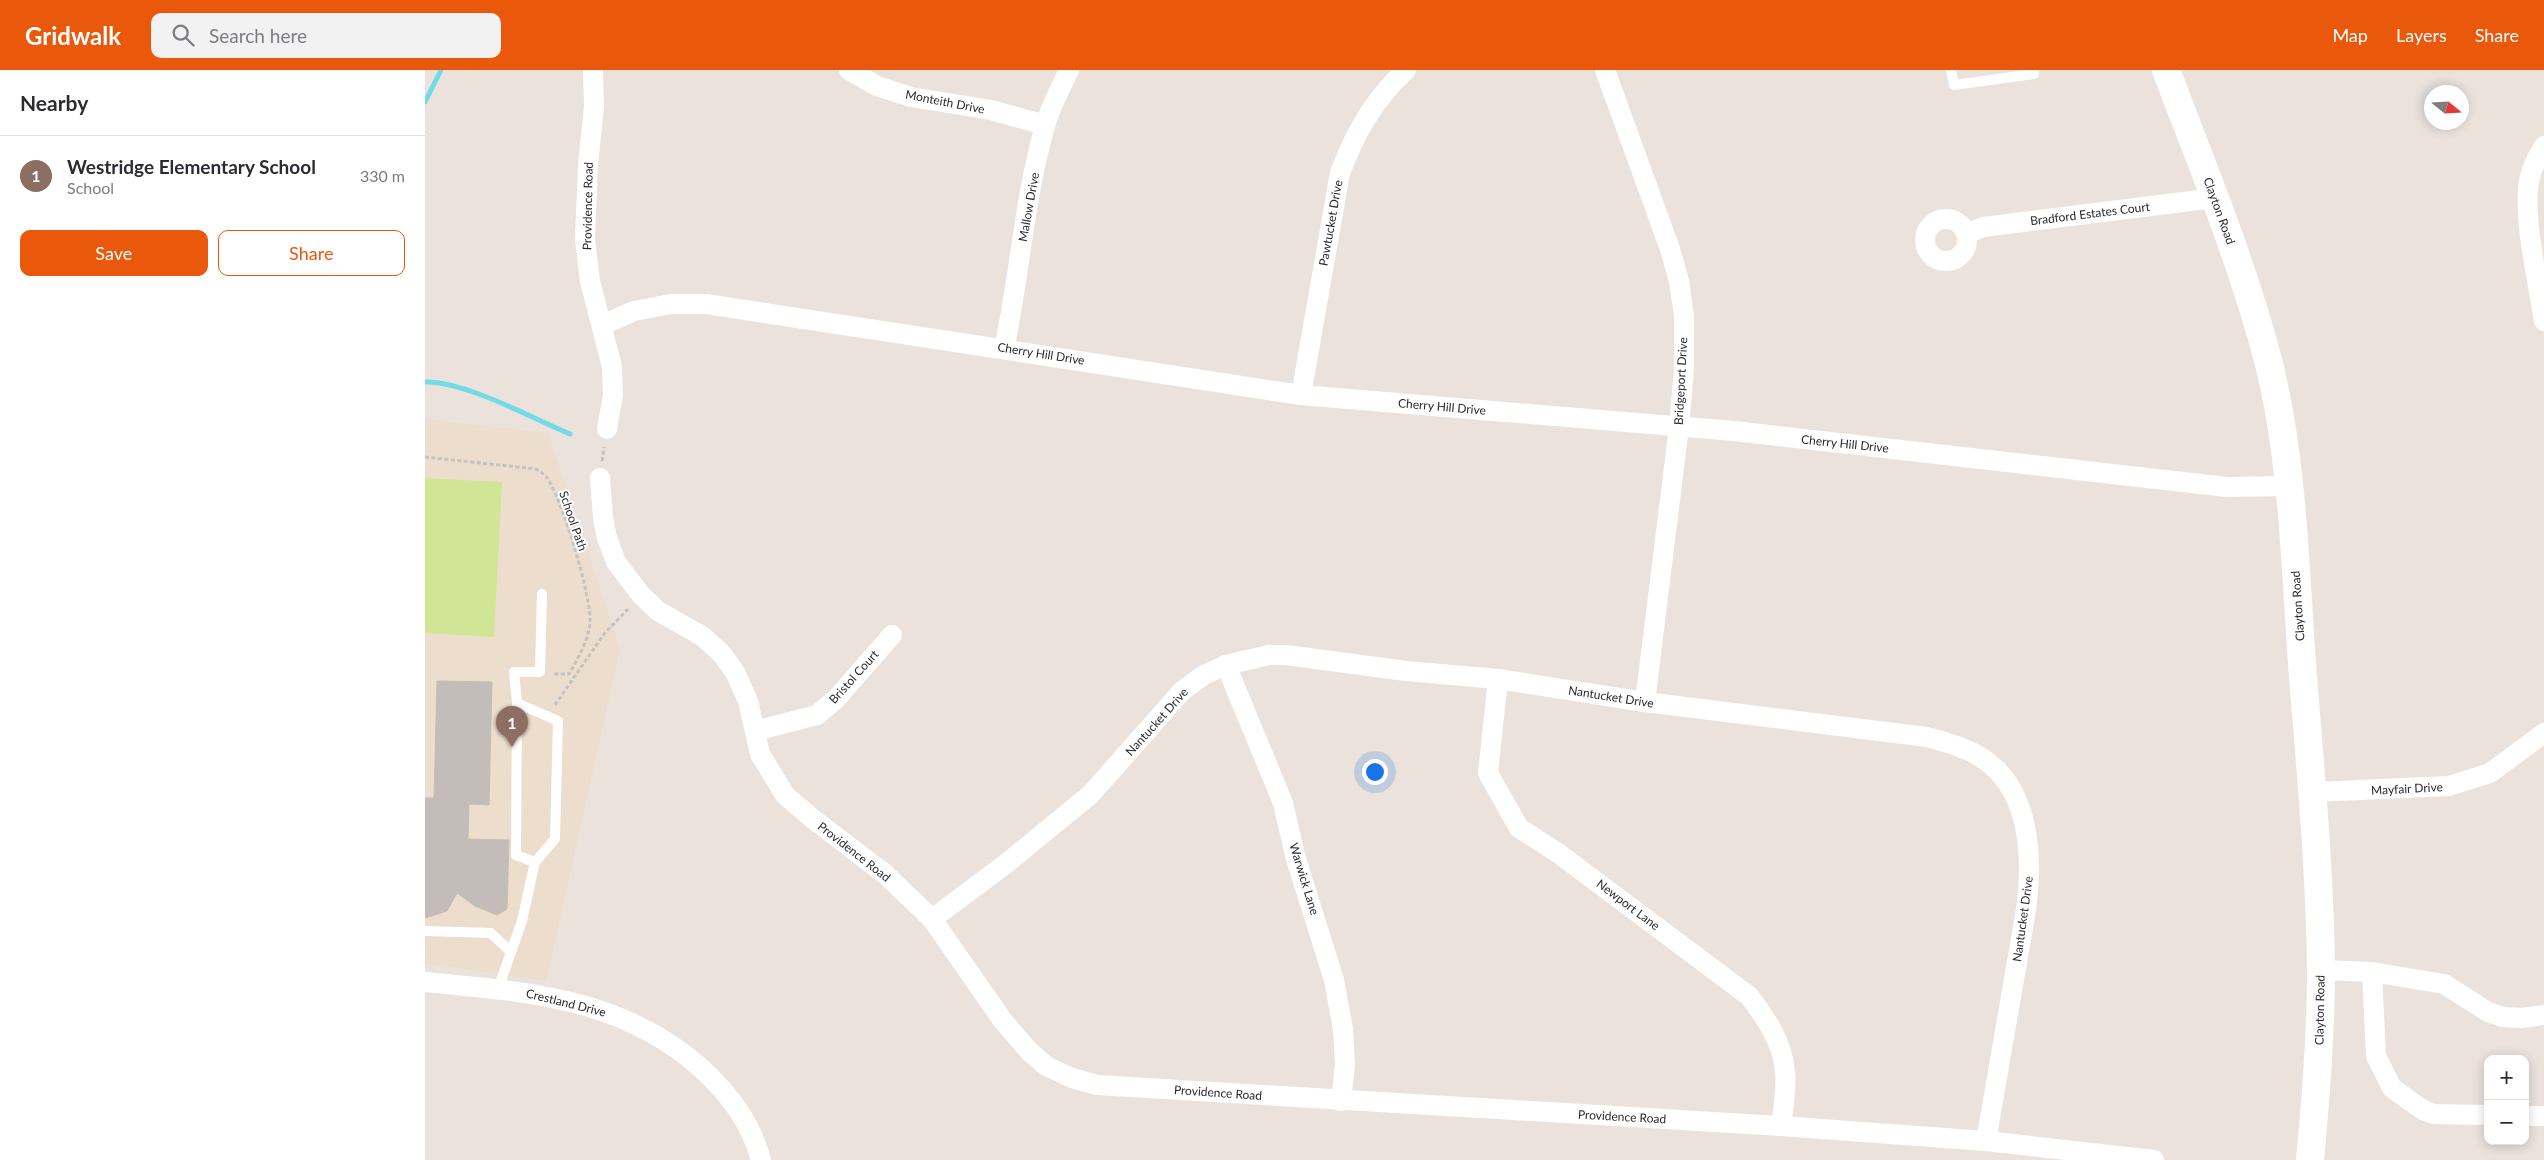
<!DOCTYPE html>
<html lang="en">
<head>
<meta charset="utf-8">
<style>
	body { margin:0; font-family:Lato,sans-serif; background:#f2f2f3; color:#2b2b33 }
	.controls { position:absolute; right:15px; bottom:15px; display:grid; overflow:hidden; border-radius:10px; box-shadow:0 2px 12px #0003 }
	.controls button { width:45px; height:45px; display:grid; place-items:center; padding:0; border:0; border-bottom:1px solid #e1e1e2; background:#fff; color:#2b2b33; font:25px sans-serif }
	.compass { position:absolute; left:1999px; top:15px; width:45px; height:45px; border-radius:50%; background:#fff; box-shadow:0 2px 12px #0003; rotate:108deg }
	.you { position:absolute; left:949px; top:701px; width:18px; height:18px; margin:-12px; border:4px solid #fff; border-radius:50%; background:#1a73e8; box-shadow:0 0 0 8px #1a73e833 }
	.badge { display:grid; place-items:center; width:32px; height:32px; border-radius:50%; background:#ea580c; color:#fff; font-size:16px; font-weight:700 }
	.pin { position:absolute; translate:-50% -41px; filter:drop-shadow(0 1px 2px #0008) }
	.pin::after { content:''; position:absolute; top:26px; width:18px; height:15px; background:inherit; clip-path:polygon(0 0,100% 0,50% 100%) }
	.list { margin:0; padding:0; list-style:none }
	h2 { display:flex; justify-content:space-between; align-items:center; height:65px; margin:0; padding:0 20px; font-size:21px }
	h2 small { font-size:16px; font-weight:400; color:#7c7c81 }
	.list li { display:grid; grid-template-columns:32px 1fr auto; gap:15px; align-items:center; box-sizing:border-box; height:80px; padding:0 20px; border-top:1px solid #e1e1e2 }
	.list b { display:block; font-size:19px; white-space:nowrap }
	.list p { margin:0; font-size:16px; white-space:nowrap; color:#7c7c81 }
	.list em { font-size:16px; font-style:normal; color:#7c7c81 }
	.actions { display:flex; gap:10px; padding:15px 20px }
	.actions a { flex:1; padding:11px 0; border:1px solid #ea580c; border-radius:10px; text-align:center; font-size:18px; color:#ea580c }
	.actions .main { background:#ea580c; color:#fff }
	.icon { flex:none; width:28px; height:28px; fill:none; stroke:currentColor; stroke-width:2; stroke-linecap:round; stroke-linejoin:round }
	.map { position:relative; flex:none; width:2119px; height:1090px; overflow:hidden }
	header { display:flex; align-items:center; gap:30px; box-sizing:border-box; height:70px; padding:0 25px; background:#ea580c; color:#fff }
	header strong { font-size:24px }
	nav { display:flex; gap:28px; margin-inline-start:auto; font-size:18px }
	.search { width:350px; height:45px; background:#f2f2f3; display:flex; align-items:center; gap:12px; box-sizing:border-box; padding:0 18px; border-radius:10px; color:#7c7c81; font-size:19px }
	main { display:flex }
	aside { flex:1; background:#fff }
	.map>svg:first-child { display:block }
</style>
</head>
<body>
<header>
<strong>Gridwalk</strong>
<div class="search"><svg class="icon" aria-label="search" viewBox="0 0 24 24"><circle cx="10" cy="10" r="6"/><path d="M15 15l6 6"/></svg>Search here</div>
<nav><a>Map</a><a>Layers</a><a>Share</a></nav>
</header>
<main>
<aside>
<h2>Nearby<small></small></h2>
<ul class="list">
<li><span class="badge" style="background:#8d6e63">1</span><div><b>Westridge Elementary School</b><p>School</p></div><em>330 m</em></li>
</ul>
<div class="actions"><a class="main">Save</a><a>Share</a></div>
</aside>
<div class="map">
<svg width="2119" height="1090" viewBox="0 0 2119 1090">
	<rect width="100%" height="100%" fill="#ebe2dc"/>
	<path fill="#ecddcc" d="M0,349L123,363L195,578L121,911L0,893Z"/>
	<path fill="#d0e696" d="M0,408L77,412L69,567L0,563Z"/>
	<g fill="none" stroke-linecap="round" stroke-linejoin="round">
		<g stroke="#73dae8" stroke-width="5">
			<path d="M0,32L16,0"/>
			<path d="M0,312C37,310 109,349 145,364"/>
		</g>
	</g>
	<path fill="#c3bcb8" stroke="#c6beb5" d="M12,611L67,612L64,735L44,734L43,769L84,770L82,839L72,845L50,836L32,823L22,841L0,848V728H9Z"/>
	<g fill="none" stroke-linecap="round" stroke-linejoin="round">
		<g stroke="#c3c3c3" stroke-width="3" stroke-dasharray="4 2.5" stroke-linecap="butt">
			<path d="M0,387L111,399C115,402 120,404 122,408C137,429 166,525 165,551C164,570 153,588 144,604H128"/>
			<path d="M177,391L179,377"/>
			<path d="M130,635L179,564L203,539"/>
		</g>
		<g stroke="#fff" stroke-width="10">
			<path d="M1526,0L1529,15L1609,4V0"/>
			<path d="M92,633L89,602H115L117,524"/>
			<path d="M0,861L66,863L86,882"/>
			<path d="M73,919L97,851L110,792L130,769L133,651L92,633L91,785L110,792"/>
		</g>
		<g stroke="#fff" stroke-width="20">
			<path d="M168,0L169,37L163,95L160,169L165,211L187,297L188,325L182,359"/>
			<path d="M424,0L452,16L486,27L566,40L620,55"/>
			<path d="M1180,0L1245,179L1254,211L1259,246V299L1254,357L1220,632"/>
			<path d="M2119,76C2111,89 2104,103 2103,119C2100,159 2113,211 2119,251"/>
			<circle cx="1521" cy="170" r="21"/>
			<path d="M1541,164L1558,157L1790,128"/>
			<path d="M177,255L209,241L246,234H281L876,325L1309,361L1802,417L1864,416"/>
			<path d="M579,279C595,205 599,129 620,56C625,37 636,18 644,0"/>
			<path d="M876,325L915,103C930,63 949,29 981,0"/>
			<path d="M175,408L178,448L182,468L191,492L216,525L233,541L277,566L296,583L310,602L323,631L335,684L360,725L388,749L460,804L507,849L578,951L604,981L621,996L647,1008L672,1015L1356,1056L1561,1071L1729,1090"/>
			<path d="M801,595L858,733L871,789L909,910L918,959L920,995L916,1031"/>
			<path d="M1073,609L1063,703L1094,758L1133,783L1324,926C1341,948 1358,973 1360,1002C1362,1019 1358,1039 1356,1056"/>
			<path d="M330,661L392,645L411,629L467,565"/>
			<path d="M1889,722L2024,716L2065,703L2119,663"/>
			<path d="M507,849L582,793L666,724L757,621L779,605L801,595L844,585H861L981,601L1073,609L1220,632L1502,667C1519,672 1537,676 1552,685C1606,715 1608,787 1601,840L1561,1071"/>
			<path d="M1896,900L1947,902L2019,914L2063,942L2078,947L2097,948L2119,945"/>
			<path d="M1947,902L1951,986L1967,1018L1998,1040L2009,1044L2063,1045"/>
			<path d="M0,912C102,922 197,927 277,999C305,1025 326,1053 336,1090"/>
			<path d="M2100,1046H2119"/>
		</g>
		<path stroke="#fff" stroke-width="28" d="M1741,0C1777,95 1817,191 1843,290C1868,389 1870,493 1877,594C1885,696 1895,798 1896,901C1896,964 1891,1027 1885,1090"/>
	</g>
	<g text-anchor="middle" stroke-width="4" stroke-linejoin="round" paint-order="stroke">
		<g font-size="12" fill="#292929" stroke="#fff">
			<text transform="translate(520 32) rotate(11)" y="4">Monteith Drive</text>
			<text transform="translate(163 136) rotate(-89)" y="4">Providence Road</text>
			<text transform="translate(604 137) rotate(-80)" y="4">Mallow Drive</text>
			<text transform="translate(1794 141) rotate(70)" y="4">Clayton Road</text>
			<text transform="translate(1665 144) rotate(-7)" y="4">Bradford Estates Court</text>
			<text transform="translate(906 153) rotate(-80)" y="4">Pawtucket Drive</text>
			<text transform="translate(616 284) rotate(9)" y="4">Cherry Hill Drive</text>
			<text transform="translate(1256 311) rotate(-87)" y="4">Bridgeport Drive</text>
			<text transform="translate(1017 337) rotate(5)" y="4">Cherry Hill Drive</text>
			<text transform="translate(1420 374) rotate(6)" y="4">Cherry Hill Drive</text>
			<text transform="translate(148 451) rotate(71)" y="4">School Path</text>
			<text transform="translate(1873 536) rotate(-94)" y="4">Clayton Road</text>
			<text transform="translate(429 607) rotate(-48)" y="4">Bristol Court</text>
			<text transform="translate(1186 627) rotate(9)" y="4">Nantucket Drive</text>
			<text transform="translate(732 652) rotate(-48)" y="4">Nantucket Drive</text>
			<text transform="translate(1982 719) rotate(-3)" y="4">Mayfair Drive</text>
			<text transform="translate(429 782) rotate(38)" y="4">Providence Road</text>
			<text transform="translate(879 809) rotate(73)" y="4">Warwick Lane</text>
			<text transform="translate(1203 835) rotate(37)" y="4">Newport Lane</text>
			<text transform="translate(1598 849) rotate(-82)" y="4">Nantucket Drive</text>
			<text transform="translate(141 933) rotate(14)" y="4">Crestland Drive</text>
			<text transform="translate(1895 940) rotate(-89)" y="4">Clayton Road</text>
			<text transform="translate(793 1023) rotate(4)" y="4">Providence Road</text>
			<text transform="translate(1197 1047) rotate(3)" y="4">Providence Road</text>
		</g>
	</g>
</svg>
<div class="controls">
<button>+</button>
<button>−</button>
</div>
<svg class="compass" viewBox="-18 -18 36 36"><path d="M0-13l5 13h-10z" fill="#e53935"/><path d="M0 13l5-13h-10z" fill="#7c7c81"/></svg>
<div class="you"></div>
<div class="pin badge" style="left:87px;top:677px;background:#8d6e63">1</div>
</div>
</main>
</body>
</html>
